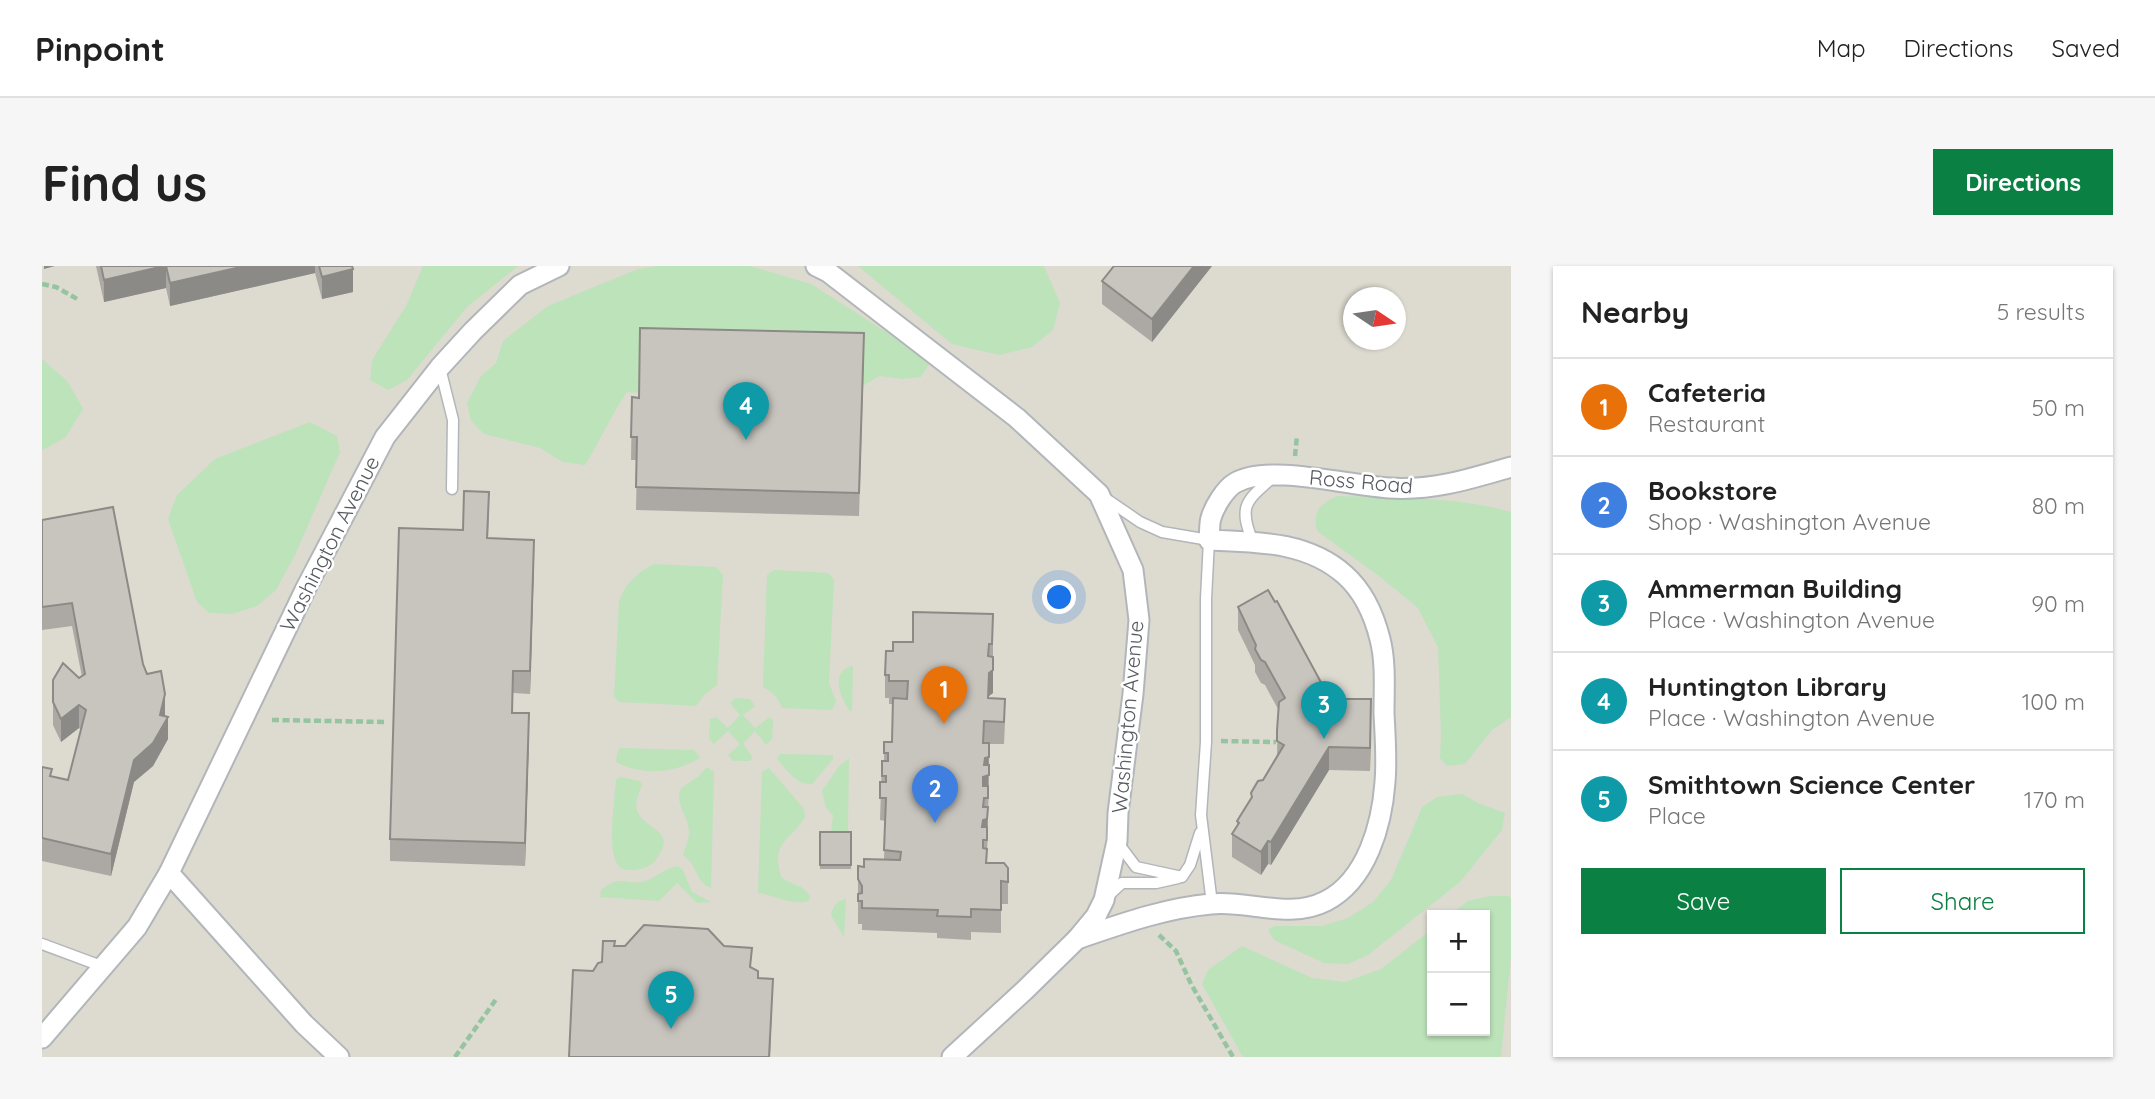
<!DOCTYPE html>
<html lang="en">
<head>
<meta charset="utf-8">
<style>
	body { margin:0; font-family:Quicksand,sans-serif; background:#f6f6f6; color:#222 }
	.controls { position:absolute; right:21px; bottom:21px; display:grid; overflow:hidden; border-radius:0px; box-shadow:0 2px 5px #0004 }
	.controls button { width:63px; height:63px; display:grid; place-items:center; padding:0; border:0; border-bottom:2px solid #e0e0e0; background:#fff; color:#222; font:35px sans-serif }
	.compass { position:absolute; left:1301px; top:21px; width:63px; height:63px; border-radius:50%; background:#fff; box-shadow:0 2px 5px #0004; rotate:103deg }
	.you { position:absolute; left:1018px; top:332px; width:24px; height:24px; margin:-18px; border:5px solid #fff; border-radius:50%; background:#1a73e8; box-shadow:0 0 0 10px #1a73e833 }
	.badge { display:grid; place-items:center; width:46px; height:46px; border-radius:50%; background:#0b8043; color:#fff; font-size:23px; font-weight:700 }
	.pin { position:absolute; translate:-50% -58px; filter:drop-shadow(0 2px 4px #0008) }
	.pin::after { content:''; position:absolute; top:37px; width:24px; height:21px; background:inherit; clip-path:polygon(0 0,100% 0,50% 100%) }
	.list { margin:0; padding:0; list-style:none }
	h2 { display:flex; justify-content:space-between; align-items:center; height:91px; margin:0; padding:0 28px; font-size:30px }
	h2 small { font-size:23px; font-weight:400; color:#767676 }
	.list li { display:grid; grid-template-columns:46px 1fr auto; gap:21px; align-items:center; box-sizing:border-box; height:98px; padding:0 28px; border-top:2px solid #e0e0e0 }
	.list b { display:block; font-size:26px; white-space:nowrap }
	.list p { margin:0; font-size:23px; white-space:nowrap; color:#767676 }
	.list em { font-size:23px; font-style:normal; color:#767676 }
	.actions { display:flex; gap:14px; padding:21px 28px }
	.actions a { flex:1; padding:16px 0; border:2px solid #0b8043; border-radius:0px; text-align:center; font-size:24px; color:#0b8043 }
	.actions .main { background:#0b8043; color:#fff }
	.map { position:relative; flex:none; width:1469px; height:791px; overflow:hidden; border-radius:0px }
	header { display:flex; align-items:center; gap:42px; box-sizing:border-box; height:98px; padding:0 35px; background:#fff; border-bottom:2px solid #e0e0e0 }
	header strong { font-size:33px }
	nav { display:flex; gap:38px; margin-inline-start:auto; font-size:24px }
	.intro { display:flex; align-items:center; justify-content:space-between; box-sizing:border-box; height:168px; padding:0 42px }
	h1 { margin:0; font-size:49px }
	.button { padding:18px 32px; border-radius:0px; background:#0b8043; color:#fff; font-size:24px; font-weight:700 }
	main { display:flex; gap:42px; padding:0 42px }
	aside { flex:1; background:#fff; border-radius:0px; box-shadow:0 2px 5px #0004 }
	.map>svg:first-child { display:block }
</style>
</head>
<body>
<header>
<strong>Pinpoint</strong>
<nav><a>Map</a><a>Directions</a><a>Saved</a></nav>
</header>
<div class="intro"><h1>Find us</h1><a class="button">Directions</a></div>
<main>
<div class="map">
<svg width="1469" height="791" viewBox="0 0 1469 791">
	<rect width="100%" height="100%" fill="#ebe8df"/>
	<path fill="#dddad0" fill-rule="evenodd" d="M0,0H1469V791H0ZM1311,32H1353V74H1311ZM1390,649H1443V765H1390Z"/>
	<g fill="#bde3bb">
		<path d="M381,0H476L425,41L365,114L346,124L328,114L330,94L364,40Z"/>
		<path d="M615,0H708L769,18L866,80L888,97L879,111L861,113L837,110L821,120V90L597,127L585,126C569,149 558,175 543,199L521,196L498,182L442,168L429,155L425,137L439,110L454,97L461,75L506,40L596,3Z"/>
		<path d="M816,0H1002L1018,37L1011,64L990,81L957,89L910,78Z"/>
		<path d="M0,93L26,116L41,143L23,172L0,184Z"/>
		<path d="M268,156L295,170L298,186L253,289L234,324L215,340L190,348L167,347L155,336L126,253L135,229L173,193Z"/>
		<path d="M1295,230C1353,232 1412,230 1469,246V451L1450,464L1423,498L1405,500L1398,492L1399,469L1396,381L1376,342L1337,310L1275,265C1271,244 1277,239 1295,230Z"/>
		<path d="M612,298L674,301L681,309L675,419L663,428L654,440L577,436L572,430L577,336C583,317 595,307 612,298Z"/>
		<path d="M732,304L786,307L792,314L787,417L794,435L790,444L740,442C737,433 730,425 721,421L725,309Z"/>
		<path d="M811,400V401L810,445H808C798,431 787,405 811,400Z"/>
		<path d="M693,432L708,433L713,440L701,449L713,462L728,451L731,455L730,473L724,479L713,465L701,478L711,492L707,495H691L686,489L698,478L686,465L672,478L667,473L668,453L674,451L686,462L698,449L688,437Z"/>
		<path d="M578,482L652,484L658,492C634,507 599,510 574,496L575,487Z"/>
		<path d="M738,488L791,489V493L770,518C755,520 745,504 735,493Z"/>
		<path d="M807,492L806,567L789,566L791,549L784,542L780,525L797,500Z"/>
		<path d="M665,501L672,506L669,622C655,615 657,609 650,598C648,594 644,592 641,589C643,582 647,574 647,566C647,550 632,538 639,522L657,510Z"/>
		<path d="M727,502L762,543L763,551C747,577 729,574 739,611L747,616L761,622L768,630L767,635C751,640 732,629 716,627L720,506Z"/>
		<path d="M578,511L598,515L600,520C575,567 643,555 615,592C610,600 601,603 592,604C587,604 581,605 577,600C564,587 573,533 574,514Z"/>
		<path d="M1420,528L1436,537L1463,547L1460,564L1418,616L1326,689L1306,698L1282,697L1232,674L1226,664L1232,660H1280L1306,652L1331,636L1349,614L1380,541L1395,531Z"/>
		<path d="M636,600L641,604L650,626L669,636L655,637L635,617L617,635L558,631L559,624C581,606 585,622 606,614C617,609 624,602 636,600Z"/>
		<path d="M1448,630H1467L1469,632V689L1459,791H1201L1160,718L1166,704L1200,680L1270,712L1303,716L1339,703L1390,663V765H1443V649H1408L1426,635Z"/>
		<path d="M804,633L802,671L789,649C791,640 794,635 804,633Z"/>
	</g>
	<g fill="none" stroke-linecap="round" stroke-linejoin="round">
		<g stroke="#b2b6ba" stroke-width="13">
			<g id="lane">
				<path d="M398,102L411,154L410,223"/>
				<path d="M1063,232L1098,256L1120,266L1167,274L1164,333V476L1159,549L1170,638"/>
				<path d="M1211,276C1196,240 1204,235 1230,212"/>
				<path d="M1076,577L1094,601L1140,611L1148,599L1158,567"/>
				<path d="M1066,630L1080,617H1114L1136,612"/>
				<path d="M0,678L62,701"/>
			</g>
		</g>
		<g stroke="#b2b6ba" stroke-width="23">
			<g id="street">
				<path d="M774,0L786,6L975,152L1057,228L1091,304L1097,354L1091,428L1076,547L1075,575L1062,634L1054,650L1035,673L983,724L910,791"/>
				<path d="M127,607L262,758L297,791"/>
				<path d="M1035,673C1079,658 1123,642 1169,638C1207,634 1247,654 1284,635C1325,614 1340,558 1343,516C1345,493 1343,469 1342,447C1342,423 1344,396 1338,373C1332,349 1321,325 1303,309C1265,275 1214,276 1167,274C1168,267 1167,258 1169,252C1172,241 1183,223 1193,217C1225,197 1309,220 1347,222C1390,225 1428,213 1469,201"/>
				<path d="M0,772L95,661L127,607L264,322L343,171L398,101L431,65L478,19L517,0"/>
			</g>
		</g>
		<g stroke="#95c4a0" stroke-width="4.5" stroke-dasharray="7 3.5" stroke-linecap="butt">
			<path d="M0,18L14,21L37,34"/>
			<path d="M1253,190L1255,170"/>
			<path d="M230,454L345,456"/>
			<path d="M1179,475L1234,476"/>
			<path d="M1117,669L1134,685L1149,718L1191,791"/>
			<path d="M413,791L455,732"/>
		</g>
		<use href="#lane" stroke="#fff" stroke-width="10"/>
		<use href="#street" stroke="#fff" stroke-width="19"/>
	</g>
	<g fill="#aca9a4">
		<path d="M54,0H310L311,26L280,33L273,7L128,40L124,22L62,36Z"/>
		<path d="M1170,0L1110,76L1060,38V15Z"/>
		<path d="M822,90L817,250L594,244L595,194H589L590,131L597,132Z"/>
		<path d="M447,248L446,273L492,297L488,428L471,427V447L487,470L483,600L348,595V573L421,264Z"/>
		<path d="M0,254L101,398L123,450L126,473L111,500L92,516L69,610L0,595V501L10,511L26,514L39,464L37,462L19,476L11,459V414L37,412L40,411L30,360L0,364Z"/>
		<path d="M1196,341L1288,433L1329,456L1328,505L1287,504L1229,599L1226,598L1219,609L1190,591V568L1195,560V555L1209,532V527L1221,514L1235,489L1236,443L1223,419L1219,417L1213,406V399L1196,364Z"/>
		<path d="M951,371V427L947,430V432L963,456L962,478H947L945,597L966,602V638H959V667L929,666V674L895,672V667L820,664V658H816V600L822,601L842,594L843,555L838,554L840,495H842V476H850L851,438H847V432H843V409L851,385L871,376Z"/>
		<rect x="778" y="566" width="31" height="37"/>
	</g>
	<g fill="#8c8a86">
		<path d="M2,0H13L2,3Z"/>
		<path d="M124,0V22L62,36V14Z"/>
		<path d="M203,0H273V7L128,40V17Z"/>
		<path d="M1152,0H1170L1110,76V53Z"/>
		<path d="M311,3V26L280,33V11Z"/>
		<path d="M492,274V297L488,428V405Z"/>
		<path d="M951,391V427L947,430L946,455L947,407Z"/>
		<path d="M123,428V451H126V473L111,500L92,516L69,610V588L92,494L118,449Z"/>
		<path d="M1329,433V456L1328,505V482Z"/>
		<path d="M37,439V462L19,476V453Z"/>
		<path d="M487,447V470L483,600V577Z"/>
		<path d="M947,477L946,555V532H942V554L946,541L944,619L945,574H941V605V511L943,492Z"/>
		<path d="M1287,481V504L1229,599V576Z"/>
		<path d="M1226,575V598L1219,609V586Z"/>
		<path d="M731,713L728,791H727Z"/>
	</g>
	<g fill="#c8c5bf" stroke="#8c8a86" stroke-width="2">
		<path d="M59,0H122L62,14Z"/>
		<path d="M124,0H203L128,17Z"/>
		<path d="M277,0H310L311,3L280,11Z"/>
		<path d="M1072,0H1152L1110,53L1060,15Z"/>
		<path d="M598,62L822,67L817,227L594,221L595,171H589L590,131L597,132Z"/>
		<path d="M422,225L447,226L445,272L492,274L488,405H471L470,447H487L483,577L348,573L357,262L421,264Z"/>
		<path d="M71,241L101,398L105,408L119,405L123,428L118,449L126,451L111,477L92,494L69,588L0,572V501L10,503L8,510L26,514L44,444L37,439L19,453L11,436V414L21,397L37,412L43,408L30,337L0,341V254Z"/>
		<path d="M1226,324L1233,336L1235,335L1288,433H1329L1328,482L1287,481L1229,576L1226,575L1219,586L1190,568L1197,557L1195,555L1210,531L1209,527L1216,515L1221,514L1242,479L1235,475V465L1237,436L1243,432L1223,396L1219,394L1213,383L1214,379L1196,341Z"/>
		<path d="M871,346L951,348L950,378H947L946,390L951,391V404L947,407L946,432L963,433L962,456L942,455L941,477H947V491L943,492L942,499H947V509L941,511V520H946V532H942L941,541H946L945,553L941,554L940,561H945V574H941V582L945,583L944,597H962L966,602V616L959,615V644L929,643V651L895,650L896,644L820,642V635H816V628L820,627V620L816,613V600L822,601V593L858,594L859,586L842,584L844,532H838V516H844V510H840V495H846V487H842V476H850L851,432L865,433L866,415H847V409H843L844,385H851V376H871Z"/>
		<rect x="778" y="566" width="31" height="33"/>
		<path d="M602,659L666,663L682,680L710,682L708,701L716,705V712L731,713L727,791H527L531,704L551,705L556,697L560,696L561,675H573L572,680H583Z"/>
	</g>
	<g text-anchor="middle" stroke-width="5" stroke-linejoin="round" paint-order="stroke">
		<g font-size="21" fill="#585c60" stroke="#fff">
			<text transform="translate(1319 216) rotate(5)" y="7">Ross Road</text>
			<text transform="translate(288 278) rotate(-63)" y="7">Washington Avenue</text>
			<text transform="translate(1086 451) rotate(-85)" y="7">Washington Avenue</text>
		</g>
	</g>
</svg>
<div class="controls">
<button>+</button>
<button>−</button>
</div>
<svg class="compass" viewBox="-18 -18 36 36"><path d="M0-13l5 13h-10z" fill="#e53935"/><path d="M0 13l5-13h-10z" fill="#767676"/></svg>
<div class="you"></div>
<div class="pin badge" style="left:902px;top:458px;background:#e8710a">1</div>
<div class="pin badge" style="left:893px;top:557px;background:#3f7fe0">2</div>
<div class="pin badge" style="left:1282px;top:473px;background:#0f9aa8">3</div>
<div class="pin badge" style="left:704px;top:174px;background:#0f9aa8">4</div>
<div class="pin badge" style="left:629px;top:763px;background:#0f9aa8">5</div>
</div>
<aside>
<h2>Nearby<small>5 results</small></h2>
<ul class="list">
<li><span class="badge" style="background:#e8710a">1</span><div><b>Cafeteria</b><p>Restaurant</p></div><em>50 m</em></li>
<li><span class="badge" style="background:#3f7fe0">2</span><div><b>Bookstore</b><p>Shop · Washington Avenue</p></div><em>80 m</em></li>
<li><span class="badge" style="background:#0f9aa8">3</span><div><b>Ammerman Building</b><p>Place · Washington Avenue</p></div><em>90 m</em></li>
<li><span class="badge" style="background:#0f9aa8">4</span><div><b>Huntington Library</b><p>Place · Washington Avenue</p></div><em>100 m</em></li>
<li><span class="badge" style="background:#0f9aa8">5</span><div><b>Smithtown Science Center</b><p>Place</p></div><em>170 m</em></li>
</ul>
<div class="actions"><a class="main">Save</a><a>Share</a></div>
</aside>
</main>
</body>
</html>
